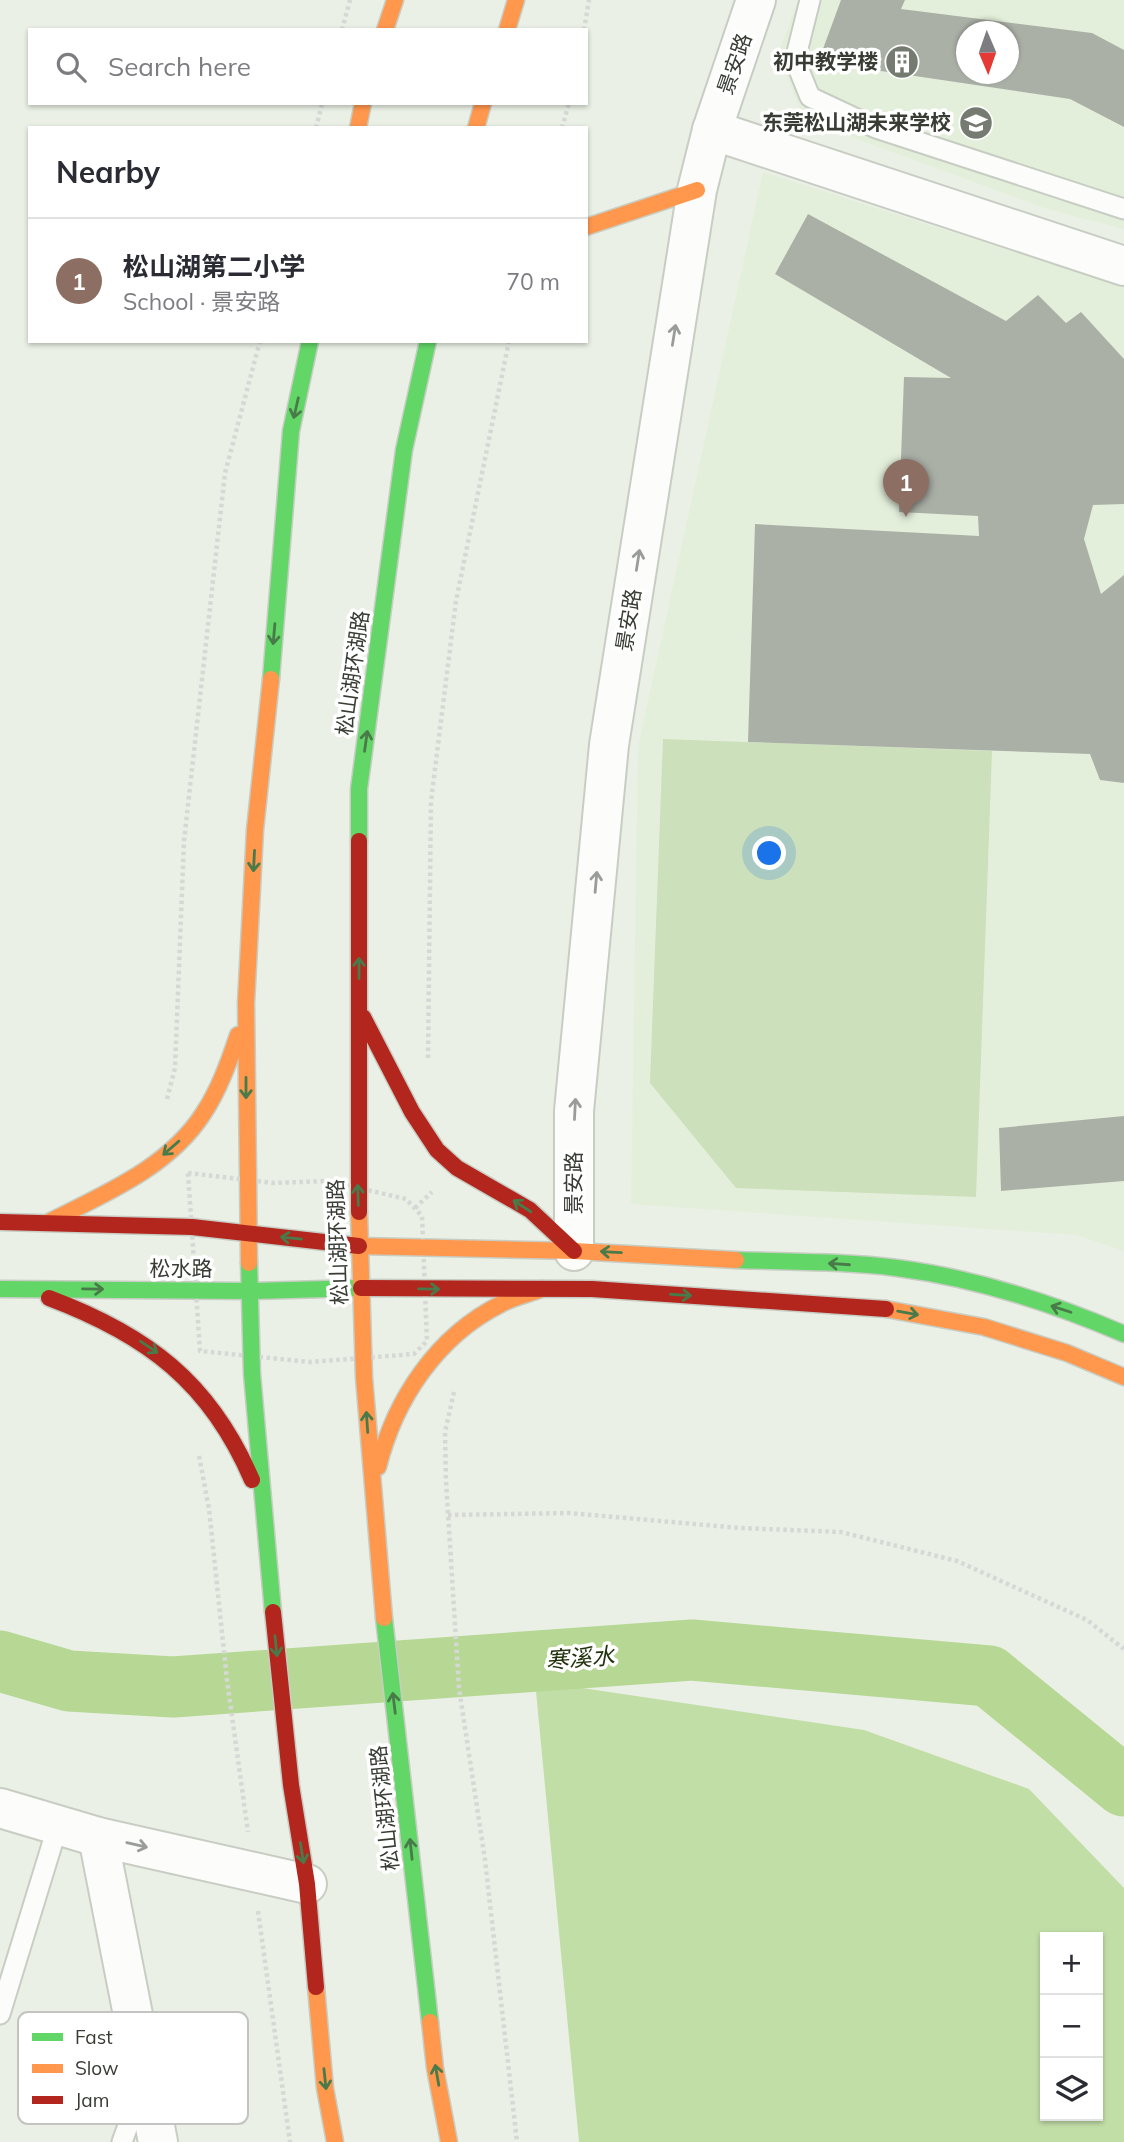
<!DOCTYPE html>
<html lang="en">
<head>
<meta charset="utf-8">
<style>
	body { margin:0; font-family:Mulish,"Noto Sans SC",sans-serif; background:#f7f7f7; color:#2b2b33 }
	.controls { position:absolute; right:21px; bottom:21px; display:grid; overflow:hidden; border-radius:0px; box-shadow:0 2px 5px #0004 }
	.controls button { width:63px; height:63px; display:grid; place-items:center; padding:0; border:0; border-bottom:2px solid #e1e1e2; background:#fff; color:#2b2b33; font:35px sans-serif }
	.compass { position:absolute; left:956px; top:21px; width:63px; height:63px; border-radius:50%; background:#fff; box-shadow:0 2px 5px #0004; rotate:178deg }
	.you { position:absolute; left:770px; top:854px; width:24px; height:24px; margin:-18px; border:5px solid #fff; border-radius:50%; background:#1a73e8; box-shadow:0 0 0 10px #1a73e833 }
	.badge { display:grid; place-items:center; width:46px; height:46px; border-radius:50%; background:#767b72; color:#fff; font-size:23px; font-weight:700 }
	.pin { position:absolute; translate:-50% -58px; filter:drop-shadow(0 2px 4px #0008) }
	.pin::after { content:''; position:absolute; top:37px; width:24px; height:21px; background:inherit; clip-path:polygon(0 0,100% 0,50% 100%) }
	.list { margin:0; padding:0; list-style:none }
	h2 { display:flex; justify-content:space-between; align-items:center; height:91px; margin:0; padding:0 28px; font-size:30px }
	h2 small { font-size:23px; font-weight:400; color:#7c7c81 }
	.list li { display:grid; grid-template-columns:46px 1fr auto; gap:21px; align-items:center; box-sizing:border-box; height:126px; padding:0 28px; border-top:2px solid #e1e1e2 }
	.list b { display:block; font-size:26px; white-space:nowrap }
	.list p { margin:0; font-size:23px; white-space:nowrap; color:#7c7c81 }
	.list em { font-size:23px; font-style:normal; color:#7c7c81 }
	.icon { flex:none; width:38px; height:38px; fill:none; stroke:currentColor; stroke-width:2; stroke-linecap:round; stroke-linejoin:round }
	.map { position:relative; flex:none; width:1124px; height:2142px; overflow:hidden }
	.search { position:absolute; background:#fff; box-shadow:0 2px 5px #0004; left:28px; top:28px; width:560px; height:77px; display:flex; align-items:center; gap:18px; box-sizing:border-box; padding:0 24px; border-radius:0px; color:#7c7c81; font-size:26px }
	.panel { position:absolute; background:#fff; box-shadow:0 2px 5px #0004; left:28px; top:126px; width:560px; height:217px; border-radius:0px }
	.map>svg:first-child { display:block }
</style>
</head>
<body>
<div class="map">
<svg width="1124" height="2142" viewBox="0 0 1124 2142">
	<rect width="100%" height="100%" fill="#eaf0e5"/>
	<g fill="#e4efdb" fill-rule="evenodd">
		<path d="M798,0H1124V229L1047,209L854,138L800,109L778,54ZM967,32H1009V74H967Z"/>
		<path d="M763,172L1124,287V1251L1076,1235L631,1204L638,747Z"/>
	</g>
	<path fill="#cce0bb" d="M663,739L992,751L976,1197L736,1188L650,1083Z"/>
	<path fill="#c2dea7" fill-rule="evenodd" d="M535,1681L864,1730L1029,1789L1124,1888V2142H579ZM1045,1937H1098V2116H1045Z"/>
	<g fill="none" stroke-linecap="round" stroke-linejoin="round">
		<path stroke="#b6d894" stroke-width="61" d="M0,1661L69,1681L173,1687L692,1650L989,1676L1124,1786"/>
	</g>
	<g fill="#abb0a7" fill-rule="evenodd">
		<path d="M841,0H905L901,9L1092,33L1124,50V127L1070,99L854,67L820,57ZM967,32H1009V74H967Z"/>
		<path d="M808,214L1006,321L1038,295L1066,323L1081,312L1124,359V504L1093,505L1084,539L1101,594L1124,575V783L1100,780L1090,754L748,742L755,524L979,536L978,516L899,512L904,377L951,378L775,274Z"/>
		<path d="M1124,1116V1181L1001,1191L999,1128Z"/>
	</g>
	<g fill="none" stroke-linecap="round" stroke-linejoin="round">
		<g stroke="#c8cdc4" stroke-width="23">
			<g id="lane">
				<path d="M810,0L795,60L810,97L876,128L1124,209"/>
				<path d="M0,2014L58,1825"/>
				<path d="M122,2142L141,2090"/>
			</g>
		</g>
		<g stroke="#c8cdc4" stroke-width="42">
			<g id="street">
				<path d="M712,130L1124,266"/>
				<path d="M574,1251V1111L609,745L697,190L712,130L756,0"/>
				<path d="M0,1808L98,1837L307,1884"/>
				<path d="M98,1837L158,2142"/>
			</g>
		</g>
		<g stroke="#c8cdc4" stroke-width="19">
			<g id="fast">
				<path d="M271,679L291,431L310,341"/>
				<path d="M359,841V789L404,450L428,341"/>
				<path d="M736,1260C789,1262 844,1261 897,1268C975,1278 1052,1303 1124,1334"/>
				<path d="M249,1263L252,1374L273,1612"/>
				<path d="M0,1289L250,1291L361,1288"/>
				<path d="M384,1618L430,2022"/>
			</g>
		</g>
		<g stroke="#c8cdc4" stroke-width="19">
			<g id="slow">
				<path d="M385,30L395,0"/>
				<path d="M507,30L516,0"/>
				<path d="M358,128L363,103"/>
				<path d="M476,128L483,103"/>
				<path d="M586,227L697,190"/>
				<path d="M359,1212L364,1377L384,1618"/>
				<path d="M49,1222C104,1194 168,1168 203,1114C219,1090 229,1062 238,1035"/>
				<path d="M359,1246L574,1251L736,1260"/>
				<path d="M249,1263L246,1003L255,830L271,679"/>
				<path d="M886,1309L984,1327L1067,1353L1124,1377"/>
				<path d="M378,1467C395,1399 437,1336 501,1304C514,1297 529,1294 542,1289"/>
				<path d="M316,1987L325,2088L335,2142"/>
				<path d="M430,2022L435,2068L449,2142"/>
			</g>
		</g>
		<g stroke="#c8cdc4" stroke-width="19">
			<g id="jam">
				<path d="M363,1017L412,1112L437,1150L457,1168L530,1210L574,1251"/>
				<path d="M359,1212V841"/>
				<path d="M0,1222L192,1227L359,1246"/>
				<path d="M361,1288L592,1289L886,1309"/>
				<path d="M49,1298C147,1335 210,1382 252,1480"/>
				<path d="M273,1612L291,1785L307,1884L316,1987"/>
			</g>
		</g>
		<g stroke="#d6d8d6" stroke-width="4.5" stroke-dasharray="3.5 3.5" stroke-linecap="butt">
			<path d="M342,30L350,0"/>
			<path d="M584,30L589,0"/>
			<path d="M316,128L322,104"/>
			<path d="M562,128L569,103"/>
			<path d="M428,1058L431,801L456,601L509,341"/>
			<path d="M167,1099L175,1068L184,841L225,473L260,341"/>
			<path d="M188,1173L274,1183L329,1181L406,1199L422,1216L427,1341L414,1354L310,1362L200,1351Z"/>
			<path d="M415,1208L432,1192"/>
			<path d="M454,1392L445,1432L446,1481L459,1688L485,1860L517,2142"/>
			<path d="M199,1456L209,1509L227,1680L248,1832"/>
			<path d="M448,1515L569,1513L740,1528L841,1532L957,1561L1087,1620L1124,1649"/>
			<path d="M258,1911L290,2142"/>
		</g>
		<use href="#lane" stroke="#fcfdfb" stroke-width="19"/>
		<use href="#street" stroke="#fcfdfb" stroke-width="38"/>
		<use href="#fast" stroke="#63d668" stroke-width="16"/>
		<use href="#slow" stroke="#ff974d" stroke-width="16"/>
		<use href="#jam" stroke="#b3261e" stroke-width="16"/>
	</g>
	<defs><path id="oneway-shaft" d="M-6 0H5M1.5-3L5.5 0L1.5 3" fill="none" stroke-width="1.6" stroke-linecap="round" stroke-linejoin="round" transform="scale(1.75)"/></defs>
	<g stroke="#9a9c98">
		<use href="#oneway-shaft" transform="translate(674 335) rotate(-81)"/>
		<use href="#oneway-shaft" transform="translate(638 560) rotate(-81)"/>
		<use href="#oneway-shaft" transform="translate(596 882) rotate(-85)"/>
		<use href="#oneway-shaft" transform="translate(575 1109) rotate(-87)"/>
		<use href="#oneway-shaft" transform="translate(137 1845) rotate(13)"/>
	</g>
	<g stroke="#497a49">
		<use href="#oneway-shaft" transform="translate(296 408) rotate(103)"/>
		<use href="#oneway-shaft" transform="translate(274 634) rotate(95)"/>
		<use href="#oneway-shaft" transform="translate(366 741) rotate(-82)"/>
		<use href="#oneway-shaft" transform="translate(254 861) rotate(93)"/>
		<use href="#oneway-shaft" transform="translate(359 968) rotate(-90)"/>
		<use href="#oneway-shaft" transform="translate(246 1088) rotate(90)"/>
		<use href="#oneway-shaft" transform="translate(171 1148) rotate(139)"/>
		<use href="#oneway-shaft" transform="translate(358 1195) rotate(-92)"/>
		<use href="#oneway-shaft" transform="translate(522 1206) rotate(-147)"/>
		<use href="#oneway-shaft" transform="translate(291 1238) rotate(-174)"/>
		<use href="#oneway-shaft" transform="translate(611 1252) rotate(-177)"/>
		<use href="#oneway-shaft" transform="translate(839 1264) rotate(-176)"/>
		<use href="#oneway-shaft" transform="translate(93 1289) rotate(1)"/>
		<use href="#oneway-shaft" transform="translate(429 1289) rotate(1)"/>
		<use href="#oneway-shaft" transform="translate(681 1295) rotate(4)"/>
		<use href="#oneway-shaft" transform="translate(1061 1309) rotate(-162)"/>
		<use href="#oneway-shaft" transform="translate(908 1313) rotate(10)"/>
		<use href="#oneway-shaft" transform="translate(149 1347) rotate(34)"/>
		<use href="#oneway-shaft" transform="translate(367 1422) rotate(-94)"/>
		<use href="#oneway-shaft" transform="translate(276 1646) rotate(84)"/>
		<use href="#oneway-shaft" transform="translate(394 1703) rotate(-97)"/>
		<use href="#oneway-shaft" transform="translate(411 1849) rotate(-96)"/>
		<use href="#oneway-shaft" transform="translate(302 1853) rotate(81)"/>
		<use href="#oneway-shaft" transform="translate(437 2075) rotate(-100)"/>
		<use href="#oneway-shaft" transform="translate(325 2079) rotate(84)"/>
	</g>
	<defs>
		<g id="building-disc" transform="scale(1.75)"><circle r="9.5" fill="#767b72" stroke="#fff"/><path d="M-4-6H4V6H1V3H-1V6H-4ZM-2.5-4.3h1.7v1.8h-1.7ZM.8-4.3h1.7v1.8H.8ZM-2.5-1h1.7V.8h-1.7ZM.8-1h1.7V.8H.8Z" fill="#fff"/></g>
		<g id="school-disc" transform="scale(1.75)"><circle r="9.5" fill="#767b72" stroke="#fff"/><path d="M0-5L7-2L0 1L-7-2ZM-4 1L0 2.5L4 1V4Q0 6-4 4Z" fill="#fff"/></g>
	</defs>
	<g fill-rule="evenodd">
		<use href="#building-disc" x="902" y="62"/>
		<use href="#school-disc" x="976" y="123"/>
	</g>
	<g text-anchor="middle" stroke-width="7" stroke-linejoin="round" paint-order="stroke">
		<g font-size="21" font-weight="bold" fill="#383c34" stroke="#fff" text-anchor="end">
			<text x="878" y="69">初中教学楼</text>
			<text x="951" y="130">东莞松山湖未来学校</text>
		</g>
		<g font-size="21" fill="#383c34" stroke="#fff">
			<text transform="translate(735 64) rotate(-71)" y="7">景安路</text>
			<text transform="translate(629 620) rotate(-81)" y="7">景安路</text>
			<text transform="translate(353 673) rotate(-82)" y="7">松山湖环湖路</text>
			<text transform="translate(574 1183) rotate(-90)" y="7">景安路</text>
			<text transform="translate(338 1242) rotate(-92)" y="7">松山湖环湖路</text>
			<text x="181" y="1276">松水路</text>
			<text transform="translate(385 1808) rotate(-96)" y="7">松山湖环湖路</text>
		</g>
		<g font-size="23" font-style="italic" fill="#22330e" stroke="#fff">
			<text transform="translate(580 1658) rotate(-4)" y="8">寒溪水</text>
		</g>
	</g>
	<rect x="18" y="2012" width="230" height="112" rx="10" fill="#fff" stroke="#c3c4c2" stroke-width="2"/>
	<rect x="32" y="2033" width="31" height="8" fill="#63d668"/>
	<rect x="32" y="2064" width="31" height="9" fill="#ff974d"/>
	<rect x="32" y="2096" width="31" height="8" fill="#b3261e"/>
	<g font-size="19" fill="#383c34">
		<text x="75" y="2044">Fast</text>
		<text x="75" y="2075">Slow</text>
		<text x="75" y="2107">Jam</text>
	</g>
</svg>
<div class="controls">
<button>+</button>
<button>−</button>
<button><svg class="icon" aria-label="layers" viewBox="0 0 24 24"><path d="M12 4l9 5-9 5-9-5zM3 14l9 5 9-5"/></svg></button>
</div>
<svg class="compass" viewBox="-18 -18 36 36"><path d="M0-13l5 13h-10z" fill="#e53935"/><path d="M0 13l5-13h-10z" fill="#7c7c81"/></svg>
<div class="you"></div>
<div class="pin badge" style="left:906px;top:517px;background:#8d6e63">1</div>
<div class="search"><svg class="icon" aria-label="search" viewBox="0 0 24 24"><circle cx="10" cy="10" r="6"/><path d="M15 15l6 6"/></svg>Search here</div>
<section class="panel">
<h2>Nearby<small></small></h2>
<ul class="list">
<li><span class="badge" style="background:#8d6e63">1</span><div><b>松山湖第二小学</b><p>School · 景安路</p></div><em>70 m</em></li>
</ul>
</section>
</div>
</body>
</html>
